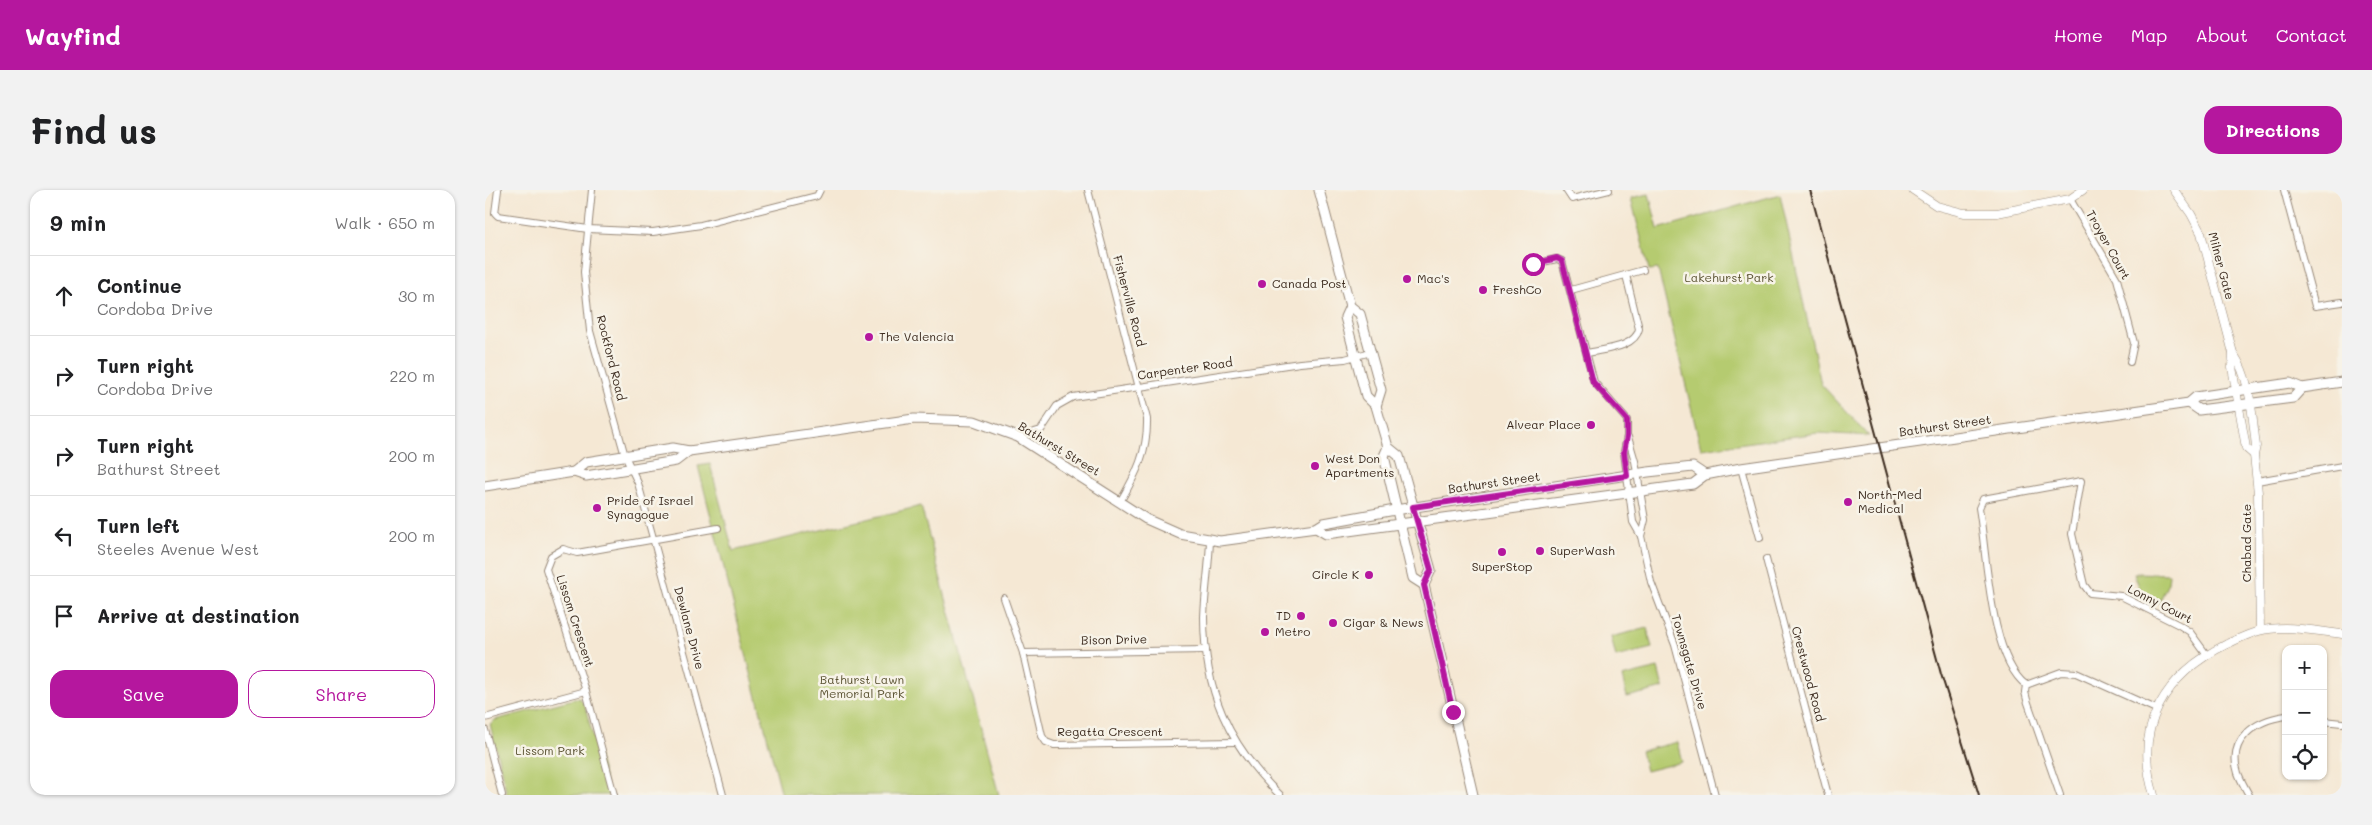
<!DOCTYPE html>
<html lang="en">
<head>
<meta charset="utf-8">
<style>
	body { margin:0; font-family:Mali,sans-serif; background:#f2f2f2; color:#202124 }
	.controls { position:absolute; right:15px; bottom:15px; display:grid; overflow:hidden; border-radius:10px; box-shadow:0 1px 4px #0004 }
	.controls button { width:45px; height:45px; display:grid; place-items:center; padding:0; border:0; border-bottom:1px solid #e0e0e0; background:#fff; color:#202124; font:25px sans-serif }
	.stop { position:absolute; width:15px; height:15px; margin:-11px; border:4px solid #b5179e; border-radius:50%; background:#fff }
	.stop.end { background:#b5179e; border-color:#fff; box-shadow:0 1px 5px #0008 }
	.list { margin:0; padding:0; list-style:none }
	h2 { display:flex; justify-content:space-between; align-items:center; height:65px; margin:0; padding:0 20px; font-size:21px }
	h2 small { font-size:16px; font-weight:400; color:#757577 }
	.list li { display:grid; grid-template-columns:32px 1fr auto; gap:15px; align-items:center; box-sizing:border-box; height:80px; padding:0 20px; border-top:1px solid #e0e0e0 }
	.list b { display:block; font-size:19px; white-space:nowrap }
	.list p { margin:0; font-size:16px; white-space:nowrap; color:#757577 }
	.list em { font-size:16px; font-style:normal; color:#757577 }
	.actions { display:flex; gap:10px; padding:15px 20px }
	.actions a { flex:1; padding:11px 0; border:1px solid #b5179e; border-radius:15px; text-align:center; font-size:18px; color:#b5179e }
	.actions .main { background:#b5179e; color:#fff }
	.icon { flex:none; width:28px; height:28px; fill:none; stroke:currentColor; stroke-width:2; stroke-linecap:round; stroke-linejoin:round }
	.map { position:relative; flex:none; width:1857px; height:605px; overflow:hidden; border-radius:15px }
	header { display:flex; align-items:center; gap:30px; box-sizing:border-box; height:70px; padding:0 25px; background:#b5179e; color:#fff }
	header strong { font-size:24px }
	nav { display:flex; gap:28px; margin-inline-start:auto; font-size:18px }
	.intro { display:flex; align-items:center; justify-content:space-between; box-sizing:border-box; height:120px; padding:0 30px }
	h1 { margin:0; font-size:35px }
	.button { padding:12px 22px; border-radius:15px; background:#b5179e; color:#fff; font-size:18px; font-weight:700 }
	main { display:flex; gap:30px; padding:0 30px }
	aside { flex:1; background:#fff; border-radius:15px; box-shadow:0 1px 4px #0004 }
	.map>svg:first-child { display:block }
</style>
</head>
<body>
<header>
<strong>Wayfind</strong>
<nav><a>Home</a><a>Map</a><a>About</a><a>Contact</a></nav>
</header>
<div class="intro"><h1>Find us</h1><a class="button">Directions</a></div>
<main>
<aside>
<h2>9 min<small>Walk · 650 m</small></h2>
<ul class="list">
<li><svg class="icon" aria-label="ahead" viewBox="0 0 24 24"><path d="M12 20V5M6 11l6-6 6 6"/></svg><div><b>Continue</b><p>Cordoba Drive</p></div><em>30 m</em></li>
<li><svg class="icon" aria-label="right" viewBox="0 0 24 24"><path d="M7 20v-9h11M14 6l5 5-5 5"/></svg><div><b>Turn right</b><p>Cordoba Drive</p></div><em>220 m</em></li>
<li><svg class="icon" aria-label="right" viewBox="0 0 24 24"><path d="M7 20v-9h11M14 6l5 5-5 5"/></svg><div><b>Turn right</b><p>Bathurst Street</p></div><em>200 m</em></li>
<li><svg class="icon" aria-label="left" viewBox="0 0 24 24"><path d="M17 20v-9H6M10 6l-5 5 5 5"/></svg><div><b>Turn left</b><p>Steeles Avenue West</p></div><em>200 m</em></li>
<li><svg class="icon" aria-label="arrive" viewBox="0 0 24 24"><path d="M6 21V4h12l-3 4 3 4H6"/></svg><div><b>Arrive at destination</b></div></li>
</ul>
<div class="actions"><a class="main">Save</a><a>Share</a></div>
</aside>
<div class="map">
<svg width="1857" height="605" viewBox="0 0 1857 605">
	<rect width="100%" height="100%" fill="#f7f3e8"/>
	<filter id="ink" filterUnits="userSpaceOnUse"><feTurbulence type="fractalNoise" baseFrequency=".02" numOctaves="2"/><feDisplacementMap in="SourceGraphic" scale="10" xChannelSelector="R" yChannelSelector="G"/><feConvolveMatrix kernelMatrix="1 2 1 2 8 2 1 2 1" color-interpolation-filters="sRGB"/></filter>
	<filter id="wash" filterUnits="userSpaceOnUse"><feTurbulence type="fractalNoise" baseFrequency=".0096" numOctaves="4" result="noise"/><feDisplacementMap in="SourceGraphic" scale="20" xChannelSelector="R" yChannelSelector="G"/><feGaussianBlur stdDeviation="1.12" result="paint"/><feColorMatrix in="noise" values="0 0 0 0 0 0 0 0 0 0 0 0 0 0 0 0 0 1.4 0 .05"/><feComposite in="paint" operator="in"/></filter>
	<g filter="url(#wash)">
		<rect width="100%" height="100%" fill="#f5e8d4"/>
		<g fill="#b5cb70" stroke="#787a47">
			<path d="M1164,4L1173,39L1295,4L1336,194L1384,246L1333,243L1216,259L1173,79L1164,80L1146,8Z"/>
			<path d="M225,274L248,361L436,316L514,605H297L213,276Z"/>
			<path d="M1649,383L1684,384L1683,393L1674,413L1657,405Z"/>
			<path d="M1162,438L1167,458L1131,467L1126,447Z"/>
			<path d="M1173,478L1178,498L1142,507L1137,487Z"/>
			<path d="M89,509L94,508L99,513L124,605H22L5,534L10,530Z"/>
			<path d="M1192,552L1197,572L1161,581L1156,561Z"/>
		</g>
	</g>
	<g filter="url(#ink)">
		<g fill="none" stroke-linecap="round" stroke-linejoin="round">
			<g stroke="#988979" stroke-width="8">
				<g id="minor">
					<path d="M13,0L10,23L13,26L103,39L168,42L216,35L332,6L335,0"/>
					<path d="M107,0L99,82L105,141L140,266L153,293L238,605"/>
					<path d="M603,0L662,229C663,261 651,285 635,312"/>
					<path d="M1081,0L1087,9L1124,0"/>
					<path d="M1799,0L1830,116L1857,112"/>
					<path d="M1585,9L1632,89L1649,153L1645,172"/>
					<path d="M1048,74L1072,69L1077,71L1109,192L1142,230V246L1139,262L1148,332L1156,346L1166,392L1190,455L1230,605"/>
					<path d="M1086,100L1158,80"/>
					<path d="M1103,163C1119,159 1150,158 1154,139L1141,85"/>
					<path d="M533,247L556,240L572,216L588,207L815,173L860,169L886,162"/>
					<path d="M1143,247L1150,271L1160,330L1156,346"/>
					<path d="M1256,278L1275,348"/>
					<path d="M1772,291L1857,276"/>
					<path d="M725,351C724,376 720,402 719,427C719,500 743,555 795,605"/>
					<path d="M1281,369L1343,605"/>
					<path d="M519,408L538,463L557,546L561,552L569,555L750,552"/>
					<path d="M538,463L721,460"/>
					<path d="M1541,495C1504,467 1502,362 1494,318L1498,309L1596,291L1587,344L1599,395L1605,403L1636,406L1694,435L1705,442L1721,464"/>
					<path d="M0,528L101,501"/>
					<path d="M1838,531L1857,533"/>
					<path d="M0,540L17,605"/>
					<path d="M129,605L101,501L61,379L66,366L78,359L92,363L233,338"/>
					<path d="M1575,605L1542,510L1540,502L1541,495L1576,482L1591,483L1671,519"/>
					<path d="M1764,605C1760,598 1756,591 1753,583C1742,550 1770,530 1801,526"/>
				</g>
			</g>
			<g stroke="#988979" stroke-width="9">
				<g id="tertiary">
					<path d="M1428,0L1452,16L1479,23H1512L1585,9L1598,0"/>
					<path d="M1689,0L1706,24L1716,43L1748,163L1747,177L1761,258L1769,265"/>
					<path d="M1748,163C1766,189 1767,225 1771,256L1769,265L1773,303L1775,440"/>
					<path d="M1669,605C1647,536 1681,484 1742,454C1753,449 1763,444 1774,441C1800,434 1831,441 1857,444"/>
				</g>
			</g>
			<g stroke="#988979" stroke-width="11">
				<g id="secondary">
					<path d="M834,0L865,116L875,124L896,200L891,216"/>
					<path d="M865,116L860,127L881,206L891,216L903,257L899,266L928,388L939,395"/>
					<path d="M1704,213L1714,220L1808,208L1817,198"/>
					<path d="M903,257L914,266L946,380L939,395L988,605"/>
					<path d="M89,282L101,272L188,258L204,261L429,229L489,231L533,247L661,329L695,344L735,351L831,338L839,333L910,320L1163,282L1208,277L1220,285"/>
					<path d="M0,296L89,282L101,286L191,271L204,261"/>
					<path d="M831,338L841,344L1208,294L1220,285L1256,278L1704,213L1711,207L1805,193L1817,198L1857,192"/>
				</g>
			</g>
			<use href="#minor" stroke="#fff" stroke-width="6"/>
			<use href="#tertiary" stroke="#fff" stroke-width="8"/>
			<use href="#secondary" stroke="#fff" stroke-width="9"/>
			<path stroke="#3b2a1e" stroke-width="2" d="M1325,0L1456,484L1494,605"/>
		</g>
	</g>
	<g fill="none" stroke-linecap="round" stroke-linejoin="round" filter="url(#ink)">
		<path stroke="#b5179e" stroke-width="6" d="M968,522L939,395L946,380L928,317L1142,286L1139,262L1142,246V230L1108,192L1077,71L1072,68L1048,74"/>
	</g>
	<g fill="#b5179e" stroke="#f7f3e8" stroke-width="2">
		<circle cx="922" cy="89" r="5"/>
		<circle cx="777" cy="94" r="5"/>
		<circle cx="998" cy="100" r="5"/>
		<circle cx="384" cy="147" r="5"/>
		<circle cx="1106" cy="235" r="5"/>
		<circle cx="830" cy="276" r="5"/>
		<circle cx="1363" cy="312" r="5"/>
		<circle cx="112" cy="318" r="5"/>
		<circle cx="1055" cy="361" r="5"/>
		<circle cx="1017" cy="362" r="5"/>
		<circle cx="884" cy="385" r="5"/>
		<circle cx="816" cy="426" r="5"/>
		<circle cx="848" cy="433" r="5"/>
		<circle cx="780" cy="442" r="5"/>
	</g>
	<g text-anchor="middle" stroke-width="5" stroke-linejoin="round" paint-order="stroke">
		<g font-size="12" fill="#3b2a1e" stroke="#f7f3e8">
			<text transform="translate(1623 55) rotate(61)" y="4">Troyer Court</text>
			<text transform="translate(1736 76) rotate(75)" y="4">Milner Gate</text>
			<text transform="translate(644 111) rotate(75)" y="4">Fisherville Road</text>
			<text transform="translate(126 168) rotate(76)" y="4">Rockford Road</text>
			<text transform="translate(700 179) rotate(-8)" y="4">Carpenter Road</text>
			<text transform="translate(1460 236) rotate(-8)" y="4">Bathurst Street</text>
			<text transform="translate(574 259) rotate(31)" y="4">Bathurst Street</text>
			<text transform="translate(1009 293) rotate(-8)" y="4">Bathurst Street</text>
			<text transform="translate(1762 353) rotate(-90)" y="4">Chabad Gate</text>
			<text transform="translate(1675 414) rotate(27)" y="4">Lonny Court</text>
			<text transform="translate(90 431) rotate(72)" y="4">Lissom Crescent</text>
			<text transform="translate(204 438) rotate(75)" y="4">Dewlane Drive</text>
			<text transform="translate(629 450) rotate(-1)" y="4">Bison Drive</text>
			<text transform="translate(1204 472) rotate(74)" y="4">Townsgate Drive</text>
			<text transform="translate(1323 484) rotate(75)" y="4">Crestwood Road</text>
			<text x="625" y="546">Regatta Crescent</text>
		</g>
		<g font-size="12" fill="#5a5232" stroke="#f7f3e8">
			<text x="1244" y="92">Lakehurst Park</text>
			<text x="377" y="494">Bathurst Lawn<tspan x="377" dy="14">Memorial Park</tspan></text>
			<text x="65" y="565">Lissom Park</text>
		</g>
		<g font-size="12" fill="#3b2a1e" stroke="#f7f3e8" text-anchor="start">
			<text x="932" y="93">Mac's</text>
			<text x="787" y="98">Canada Post</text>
			<text x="1008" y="104">FreshCo</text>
			<text x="394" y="151">The Valencia</text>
			<text x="1096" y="239" text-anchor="end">Alvear Place</text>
			<text x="840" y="273">West Don<tspan x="840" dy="14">Apartments</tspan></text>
			<text x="1373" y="309">North-Med<tspan x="1373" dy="14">Medical</tspan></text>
			<text x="122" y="315">Pride of Israel<tspan x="122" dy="14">Synagogue</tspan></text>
			<text x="1065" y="365">SuperWash</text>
			<text x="1017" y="381" text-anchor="middle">SuperStop</text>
			<text x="874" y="389" text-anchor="end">Circle K</text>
			<text x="806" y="430" text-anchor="end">TD</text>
			<text x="858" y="437">Cigar &amp; News</text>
			<text x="790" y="446">Metro</text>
		</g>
	</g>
</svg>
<div class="controls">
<button>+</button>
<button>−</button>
<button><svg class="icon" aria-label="locate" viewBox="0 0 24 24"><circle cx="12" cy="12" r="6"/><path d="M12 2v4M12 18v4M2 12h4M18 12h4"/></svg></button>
</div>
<div class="stop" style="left:1048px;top:74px"></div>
<div class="stop end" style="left:968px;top:522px"></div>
</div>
</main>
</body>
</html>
